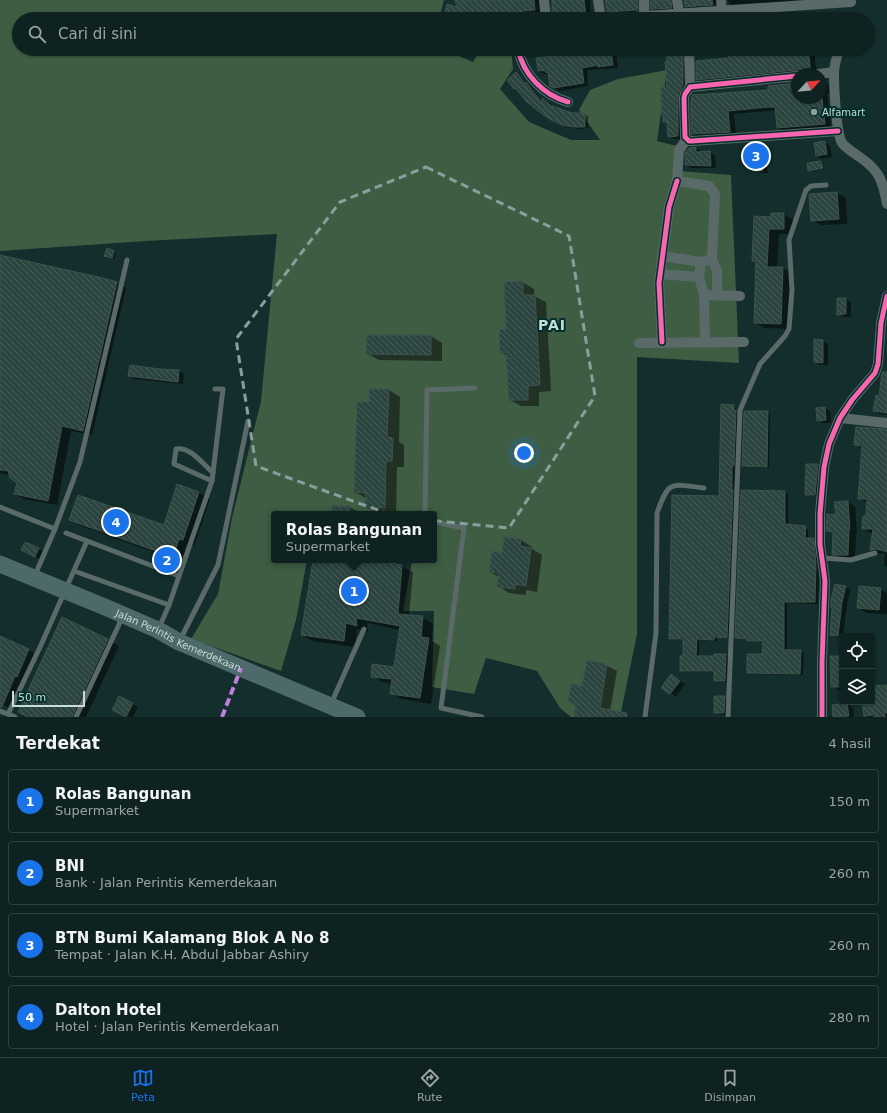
<!DOCTYPE html>
<html lang="id">
<head>
<meta charset="utf-8">
<style>
	body { margin:0; font-family:"DejaVu Sans",sans-serif; background:#1c2f2e; color:#f1f3f6 }
	.controls { position:absolute; right:12px; bottom:12px; display:grid; overflow:hidden; border-radius:4px; box-shadow:0 1px 3px #0004 }
	.controls button { width:36px; height:36px; display:grid; place-items:center; padding:0; border:0; border-bottom:1px solid #2e3f3f; background:#0e2221; color:#f1f3f6; font:20px sans-serif }
	.compass { position:absolute; left:791px; top:68px; width:36px; height:36px; border-radius:50%; background:#0e2221; box-shadow:0 1px 3px #0004; rotate:64deg }
	.scale { position:absolute; left:12px; bottom:10px; width:73px; box-sizing:border-box; padding-left:4px; border:2px solid #c6ddda; border-top:0; font-size:11px; line-height:14px; white-space:nowrap; color:#c6ddda; -webkit-text-stroke:3px #002f2b; paint-order:stroke }
	.you { position:absolute; left:524px; top:453px; width:14px; height:14px; margin:-10px; border:3px solid #fff; border-radius:50%; background:#1a73e8; box-shadow:0 0 0 6px #1a73e833 }
	.badge { display:grid; place-items:center; width:26px; height:26px; border-radius:50%; background:#1a73e8; color:#fff; font-size:13px; font-weight:700 }
	.pin { position:absolute; translate:-50% -50%; border:2px solid #fff; box-shadow:0 1px 4px #0006 }
	.popup { position:absolute; left:271px; top:511px; width:166px; height:52px; box-sizing:border-box; display:grid; place-content:center; border-radius:4px; background:#0e2221; filter:drop-shadow(0 1px 3px #0005); font-size:13px; white-space:nowrap; color:#9ba4a5 }
	.popup b { font-size:15px; color:#f1f3f6 }
	.popup::after { content:''; position:absolute; left:50%; top:100%; margin-left:-8px; border:8px solid transparent; border-top-color:#0e2221 }
	.list { margin:0; padding:0; list-style:none }
	h2 { display:flex; justify-content:space-between; align-items:center; height:52px; margin:0; padding:0 16px; font-size:17px }
	h2 small { font-size:13px; font-weight:400; color:#9ba4a5 }
	.list li { display:grid; grid-template-columns:26px 1fr auto; gap:12px; align-items:center; box-sizing:border-box; height:64px; margin:0 8px 8px; padding:0 8px; border:1px solid #2e3f3f; border-radius:4px }
	.list b { display:block; font-size:15px; white-space:nowrap }
	.list p { margin:0; font-size:13px; white-space:nowrap; color:#9ba4a5 }
	.list em { font-size:13px; font-style:normal; color:#9ba4a5 }
	.icon { flex:none; width:22px; height:22px; fill:none; stroke:currentColor; stroke-width:2; stroke-linecap:round; stroke-linejoin:round }
	.map { position:relative; flex:none; width:887px; height:717px; overflow:hidden }
	.search { position:absolute; background:#0e2221; box-shadow:0 1px 3px #0004; left:12px; right:12px; top:12px; height:44px; display:flex; align-items:center; gap:10px; box-sizing:border-box; padding:0 14px; border-radius:22px; color:#9ba4a5; font-size:15px }
	.sheet { height:340px; background:#0e2221 }
	nav { display:flex; justify-content:space-around; align-items:center; box-sizing:border-box; height:56px; border-top:1px solid #2e3f3f; background:#0e2221; font-size:11px; color:#9ba4a5 }
	nav a { display:grid; justify-items:center; gap:2px }
	nav .on { color:#1a73e8 }
	.map>svg:first-child { display:block }
</style>
</head>
<body>
<div class="map">
<svg width="887" height="717" viewBox="0 0 887 717">
	<defs>
		<pattern id="building-back-hatch" width="6" height="6" patternUnits="userSpaceOnUse"><rect width="6" height="6" fill="#2c443f"/><path d="M-1 5l2 2M0 0l6 6M5-1l2 2" fill="none" stroke="#495f5a"/></pattern>
	</defs>
	<rect width="100%" height="100%" fill="#132e2c"/>
	<path fill="#3e5d43" d="M0,0H444L439,19H19V49H442L473,62L481,49H511L513,69L500,89L529,122L571,140H600L579,110L590,90L618,79L667,70L657,141L677,146L680,171L731,175L739,363L637,357V634L620,717H571L560,708L537,671L486,658L474,694L432,687L434,611H403L412,561L407,560H434V514H274V560H307L296,620L281,671L191,639L218,594L232,518L261,401L277,234L146,241L0,251Z"/>
	<g fill="#0007" fill-rule="evenodd">
		<path d="M456,0H539L540,13L508,15L494,19H444L459,9Z"/>
		<path d="M553,0H590L591,18L555,19L553,18Z"/>
		<path d="M606,0H643V13L613,15L607,12Z"/>
		<path d="M651,0H677V10L657,12L651,8Z"/>
		<path d="M684,0H721L720,7L691,9L685,6Z"/>
		<path d="M728,0H793L794,1L734,6L729,3Z"/>
		<path d="M473,49H483V51Z"/>
		<path d="M667,49H688L683,139H674L669,136L668,124L664,122L661,105L668,87Z"/>
		<path d="M729,49H770V54L795,51V49H830L814,51L817,74H804L803,72L703,83L697,79L730,59Z"/>
		<path d="M611,51L616,54L618,68L588,70L587,71L588,86L559,91L551,85L549,74H544L539,71L537,59ZM550,69V71L542,72V70Z"/>
		<path d="M516,73L530,85L543,103L556,112L572,114H584L588,116V128L578,129L567,127L557,121Z"/>
		<path d="M821,81L829,85L830,93L827,94L831,127L784,131L778,128L777,110L734,114L736,135L698,137L692,134V99L769,91V86L797,83V98H821Z"/>
		<path d="M825,142L830,146L832,157L822,159L817,156Z"/>
		<path d="M759,144L764,147L768,173H760L754,170Z"/>
		<path d="M695,148L701,151V153L710,152L715,156L716,168H691L686,165Z"/>
		<path d="M821,162L823,163L824,169L812,171L809,170Z"/>
		<path d="M837,193L846,198L847,224L821,225L812,220L810,195Z"/>
		<path d="M784,214L794,220V234H779L777,268H783L793,274L791,329L765,328L755,323L757,262L753,260L772,218Z"/>
		<path d="M107,250L116,253L114,259L108,257Z"/>
		<path d="M0,260L103,279L117,283L126,288L92,435L71,431L57,505L24,499L15,494L18,482L10,475L0,473Z"/>
		<path d="M522,282L534,289V296L546,302L551,391L539,392V406H521L510,400L507,356L501,352L507,330Z"/>
		<path d="M846,299L851,302V317H844L838,314Z"/>
		<path d="M431,336L442,343V361L379,360L368,354Z"/>
		<path d="M823,341L828,344V365H820L815,362Z"/>
		<path d="M179,371L184,374L183,384L134,379L129,375Z"/>
		<path d="M887,373V415L880,414L874,411Z"/>
		<path d="M389,390L400,397L399,442L404,445V467H397L396,514L378,513L366,507L367,499L355,492L370,404Z"/>
		<path d="M733,406L736,407V412L738,413L736,467H735L734,492H735L730,639L717,638V641L699,640V657H715V655H726L729,657L728,682H717L715,680V672H684L681,671L684,657V640H673L670,638L720,497Z"/>
		<path d="M825,408L830,411L831,423H823L818,420Z"/>
		<path d="M767,412L770,413L769,468L745,467L743,466Z"/>
		<path d="M887,433V567L884,565L885,553L879,554L871,549L874,533H871L863,529L867,517V503L859,498L862,449L855,444Z"/>
		<path d="M818,465L820,467L817,496H809L806,494Z"/>
		<path d="M198,492L210,499L194,546L191,545L185,563L81,526L70,520L164,526Z"/>
		<path d="M785,492L788,493V525L805,527L808,529V539H813L817,541L819,568L818,604L787,603V651H800L804,653L803,675L751,674L748,672L763,655L764,642H751L736,637Z"/>
		<path d="M848,502L855,506L857,533H856L855,559L841,558L833,554L834,534L828,530Z"/>
		<path d="M349,507L357,511V514L333,513Z"/>
		<path d="M521,540L532,547V549L542,555L537,592L526,590V595L509,593L498,586L499,577L490,572L503,554Z"/>
		<path d="M25,543L44,552L41,559L28,553Z"/>
		<path d="M314,560H363L402,566L413,572L409,616L422,617L433,624L432,641L440,646L431,704L402,699L391,693L392,684L383,682L372,676L394,669L400,630L367,623L368,632L357,629L355,647L313,641L302,635Z"/>
		<path d="M846,587L850,590L847,605L843,636H842V638L835,637L831,634Z"/>
		<path d="M880,589L887,593V614L867,613L859,608Z"/>
		<path d="M0,637L38,655L27,681L25,680L13,709L0,704Z"/>
		<path d="M107,640L119,646L86,717H28Z"/>
		<path d="M842,657V690H839L832,686Z"/>
		<path d="M606,665L617,671L610,711L622,713L629,717H575L577,706L569,702Z"/>
		<path d="M671,675L685,684L676,697L670,693Z"/>
		<path d="M887,686V717H869L865,715L863,702H872V687Z"/>
		<path d="M724,697L730,700L729,715H721L715,712Z"/>
		<path d="M133,704L138,707L133,717H128L118,713Z"/>
		<path d="M847,704L853,708L854,717H834Z"/>
	</g>
	<g fill="url(#building-back-hatch)" stroke="#3e524e">
		<path d="M455,0H534L535,10L502,13L477,19H443L447,4L457,7Z"/>
		<path d="M552,0H584L586,16L552,19Z"/>
		<path d="M605,0H638V10L607,12Z"/>
		<path d="M650,0H671L672,8L650,9Z"/>
		<path d="M684,0H696V6L685,7Z"/>
		<path d="M696,0H712L713,5L697,6Z"/>
		<path d="M666,49H683V85L679,92L678,98V136L668,137L667,122H663V114H661V87L667,86L665,62L667,61Z"/>
		<path d="M739,49H745L746,56H749L794,50V49H808L811,74H803L800,70H796L696,80V61L729,58L728,50Z"/>
		<path d="M611,50L613,65L598,67V65L582,68L584,83L553,88L550,86L548,72L546,73L545,70L538,71L536,58Z"/>
		<path d="M516,72L525,83L526,82L542,103V98L553,108L552,106L572,113H585V127H573L563,125L551,120L538,111L527,102L515,88L514,89L507,80Z"/>
		<path d="M797,83L798,101L822,98L825,124L777,128L775,107H768L728,111L730,132L691,134V99L693,94V95L768,90V86Z"/>
		<path d="M825,141L827,154L816,156L814,143Z"/>
		<path d="M759,143L763,171H753L750,144Z"/>
		<path d="M689,148L696,147V152L710,151L711,166L685,165V152Z"/>
		<path d="M821,161L823,168L808,171L807,163Z"/>
		<path d="M837,192L839,219L811,221L809,194Z"/>
		<path d="M771,213H784V229H769L767,267H783L781,324L754,323L756,261H752L754,216L771,217Z"/>
		<path d="M107,248L114,251L112,258L104,256Z"/>
		<path d="M0,255L103,278L117,282L83,431L62,426L48,501L14,494L17,483L10,478L8,471L0,470Z"/>
		<path d="M523,281V295H535L540,385L528,386V400H509L506,352L500,353L499,330L506,329L504,282Z"/>
		<path d="M837,298H846V314L837,315Z"/>
		<path d="M367,335H431V355L366,354Z"/>
		<path d="M814,339L823,340V363L814,362Z"/>
		<path d="M130,365L160,369L179,370L178,382L128,376Z"/>
		<path d="M882,372H887V413L873,411L876,395L879,396Z"/>
		<path d="M369,389H389L387,437L393,438L392,461H386L385,508L365,507L366,493L354,492L357,402H369Z"/>
		<path d="M721,404L734,405V410L736,411L734,466H732V490H733L727,638L714,637V640L697,639L696,656H714V654H726L725,681H714V671H680V656H683V639H669L672,495L719,496Z"/>
		<path d="M825,407L826,420L817,421L816,408Z"/>
		<path d="M744,411H768L767,467L742,466Z"/>
		<path d="M856,427L887,429V524L886,538H887V552L876,549L870,550L873,529H862L863,516H866L867,499H858L862,446L854,445Z"/>
		<path d="M806,464H818L815,495H805Z"/>
		<path d="M177,484L199,492L183,540L179,539L173,557L69,520L78,495L164,525Z"/>
		<path d="M741,490L785,491V524L806,526L805,538H814L816,565L815,602H784V650H801L800,674L747,673V654H762L763,641H747V639L735,638Z"/>
		<path d="M848,501L850,529H849L848,555H832L833,532L826,531L827,514L836,515L834,502Z"/>
		<path d="M332,506H349V513L332,514Z"/>
		<path d="M504,537L521,539L520,546L531,548L526,586L515,584V589L497,587L499,573L489,572L492,551L502,553Z"/>
		<path d="M25,542L39,548L35,557L21,550Z"/>
		<path d="M313,560H370L402,565L398,614L423,616L421,637L429,638L420,698L390,694L392,679L371,677L372,664L394,667L400,626L356,618L357,626L346,623L344,641L301,635Z"/>
		<path d="M835,584L846,586L842,602L838,636L830,635L832,608H831V600Z"/>
		<path d="M859,586L881,588L879,610L857,608Z"/>
		<path d="M62,617L108,639L72,717H28L18,712Z"/>
		<path d="M0,636L29,649L17,677L15,676L2,707H0Z"/>
		<path d="M830,656H842V687H831Z"/>
		<path d="M587,660L607,664L600,708L627,713V717H574L576,704L568,702L571,684L582,686Z"/>
		<path d="M671,674L680,681L670,694L661,688Z"/>
		<path d="M887,685V713H884L885,717H874L873,715L864,716L862,702H872V686Z"/>
		<path d="M119,696L133,703L126,717L112,710Z"/>
		<path d="M714,696H725L724,713H714Z"/>
		<path d="M847,703L849,716L833,717L832,705Z"/>
	</g>
	<g fill="none" stroke-linecap="round" stroke-linejoin="round">
		<g stroke="#5a6a69" stroke-width="5">
			<path d="M212,481L174,464L176,449C190,446 203,464 213,473"/>
			<path d="M0,507L55,529"/>
			<path d="M425,514L427,390L475,388"/>
			<path d="M434,522L464,528L441,708L482,717"/>
			<path d="M66,533L179,576"/>
			<path d="M823,558L851,560L875,553"/>
			<path d="M74,571L169,605"/>
			<path d="M35,575L55,529L80,462L127,260"/>
			<path d="M159,628L169,605L212,481L223,389H215"/>
			<path d="M180,640L218,565L248,421"/>
			<path d="M331,704L364,629"/>
			<path d="M0,711L8,714L10,710L41,645L87,541"/>
			<path d="M8,714L15,717"/>
			<path d="M76,717L122,618"/>
			<path d="M645,717L656,633L657,513C669,479 671,484 704,488"/>
			<path d="M728,717L740,410L760,364L785,336L789,329L792,290L789,240L806,190L811,186L826,185"/>
		</g>
		<g stroke="#5a6a69" stroke-width="10">
			<path d="M544,0L546,19"/>
			<path d="M598,0L601,19"/>
			<path d="M644,0V16L851,2"/>
			<path d="M677,0L679,13"/>
			<path d="M721,0L722,11"/>
			<path d="M616,19L644,16L649,18"/>
			<path d="M824,19L846,17"/>
			<path d="M518,49C523,74 543,95 568,102"/>
			<path d="M689,49L690,87"/>
			<path d="M839,49C837,57 834,65 834,73C834,86 836,133 842,143C847,149 854,153 861,158C880,171 883,182 887,204"/>
			<path d="M819,74L834,72"/>
			<path d="M797,76L690,87L685,94L684,98L685,137L689,141H692L838,131"/>
			<path d="M687,139L679,150L677,181L709,186L715,194L712,259L717,271V295"/>
			<path d="M662,256L701,262L712,259"/>
			<path d="M701,262L699,277L704,295"/>
			<path d="M660,274L699,277"/>
			<path d="M662,342L659,283L669,207L677,181"/>
			<path d="M705,342L704,295L740,296"/>
			<path d="M639,343L744,342"/>
			<path d="M840,418L887,423"/>
			<path d="M822,717V663L825,581L820,544V514L824,467L829,444L840,418L852,400L875,373L878,364L881,323L887,296"/>
		</g>
		<path stroke="#4e696a" stroke-width="17" id="s1" d="M0,564L105,607L158,630L179,642L357,717"/>
		<path stroke="#c07fdc" stroke-width="4" stroke-dasharray="8 4" stroke-linecap="butt" d="M222,717L241,668"/>
		<g stroke="#002f2b" stroke-width="8">
			<g id="cycleway">
				<path d="M518,49C523,74 543,95 568,102"/>
				<path d="M797,76L690,87L685,94L684,98L685,137L689,141H692L838,131"/>
				<path d="M662,342L659,283L669,207L677,181"/>
				<path d="M822,717V663L825,581L820,544V514L824,467L829,444L840,418L852,400L875,373L878,364L881,323L887,296"/>
			</g>
		</g>
		<use href="#cycleway" stroke="#f766af" stroke-width="5"/>
	</g>
	<path fill="none" stroke="#87a09d" stroke-width="3" stroke-dasharray="8 5" stroke-linejoin="round" d="M426,167L569,236L595,396L509,528L397,517L256,466L236,339L340,202Z"/>
	<circle fill="#87a09d" stroke="#002f2b" stroke-width="1.5" cx="814" cy="112" r="4"/>
	<g text-anchor="middle" stroke-width="4" stroke-linejoin="round" paint-order="stroke">
		<g font-size="10" fill="#c6ddda" stroke="#002f2b" text-anchor="start">
			<text x="822" y="116">Alfamart</text>
		</g>
		<g font-size="10" fill="#c6ddda" stroke="#002f2b">
			<text dy="4" stroke="none"><textPath href="#s1" startOffset="194">Jalan Perintis Kemerdekaan</textPath></text>
		</g>
		<g font-size="14" font-weight="bold" letter-spacing="1" fill="#c6ddda" stroke="#002f2b">
			<text x="552" y="330">PAI</text>
		</g>
	</g>
</svg>
<div class="controls">
<button><svg class="icon" aria-label="locate" viewBox="0 0 24 24"><circle cx="12" cy="12" r="6"/><path d="M12 2v4M12 18v4M2 12h4M18 12h4"/></svg></button>
<button><svg class="icon" aria-label="layers" viewBox="0 0 24 24"><path d="M12 4l9 5-9 5-9-5zM3 14l9 5 9-5"/></svg></button>
</div>
<svg class="compass" viewBox="-18 -18 36 36"><path d="M0-13l5 13h-10z" fill="#e53935"/><path d="M0 13l5-13h-10z" fill="#9ba4a5"/></svg>
<div class="scale">50 m</div>
<div class="you"></div>
<div class="pin badge" style="left:354px;top:591px">1</div>
<div class="popup"><b>Rolas Bangunan</b>Supermarket</div>
<div class="pin badge" style="left:167px;top:560px">2</div>
<div class="pin badge" style="left:756px;top:156px">3</div>
<div class="pin badge" style="left:116px;top:522px">4</div>
<div class="search"><svg class="icon" aria-label="search" viewBox="0 0 24 24"><circle cx="10" cy="10" r="6"/><path d="M15 15l6 6"/></svg>Cari di sini</div>
</div>
<section class="sheet">
<h2>Terdekat<small>4 hasil</small></h2>
<ul class="list">
<li><span class="badge">1</span><div><b>Rolas Bangunan</b><p>Supermarket</p></div><em>150 m</em></li>
<li><span class="badge">2</span><div><b>BNI</b><p>Bank · Jalan Perintis Kemerdekaan</p></div><em>260 m</em></li>
<li><span class="badge">3</span><div><b>BTN Bumi Kalamang Blok A No 8</b><p>Tempat · Jalan K.H. Abdul Jabbar Ashiry</p></div><em>260 m</em></li>
<li><span class="badge">4</span><div><b>Dalton Hotel</b><p>Hotel · Jalan Perintis Kemerdekaan</p></div><em>280 m</em></li>
</ul>
</section>
<nav>
<a class="on"><svg class="icon" aria-label="map" viewBox="0 0 24 24"><path d="M3 6l6-2 6 2 6-2v14l-6 2-6-2-6 2zM9 4v14M15 6v14"/></svg>Peta</a>
<a><svg class="icon" aria-label="directions" viewBox="0 0 24 24"><path d="M12 3l9 9-9 9-9-9zM9 14v-3h6M13 9l2 2-2 2"/></svg>Rute</a>
<a><svg class="icon" aria-label="saved" viewBox="0 0 24 24"><path d="M7 4h10v16l-5-4-5 4z"/></svg>Disimpan</a>
</nav>
</body>
</html>
